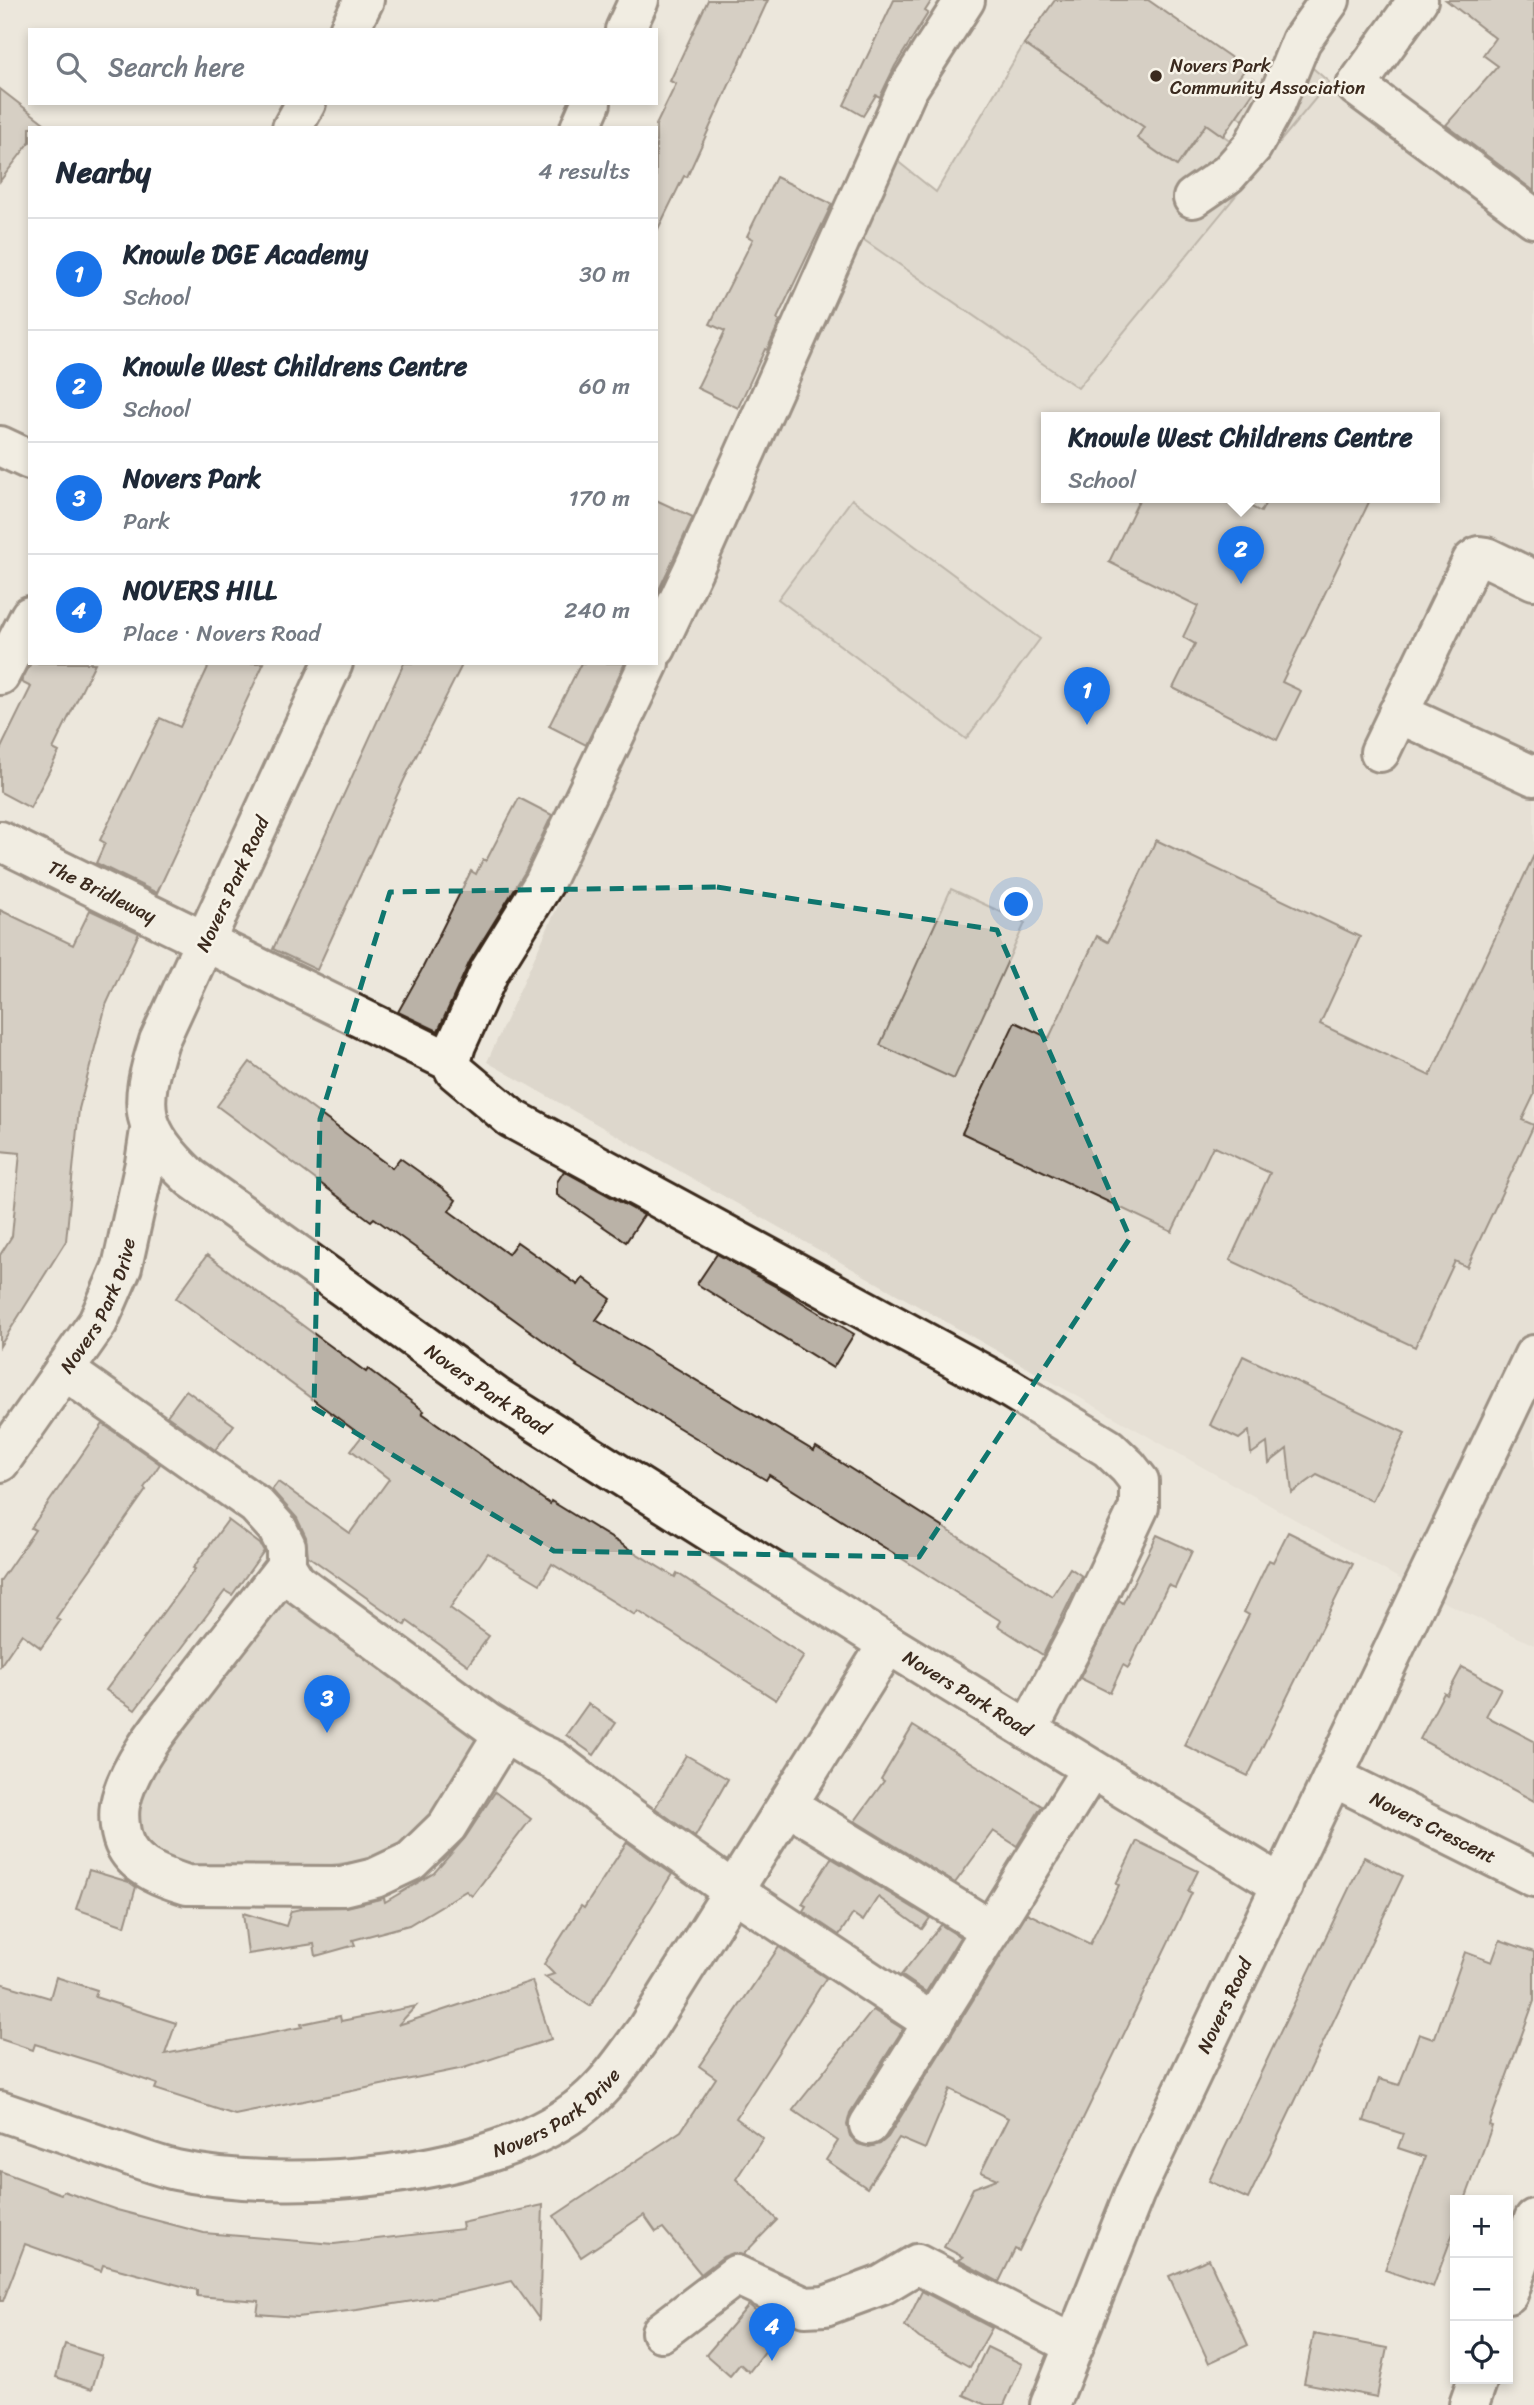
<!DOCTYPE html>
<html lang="en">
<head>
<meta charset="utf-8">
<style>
	body { margin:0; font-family:Sriracha,sans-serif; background:#f2f2f3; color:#1f2937 }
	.controls { position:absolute; right:21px; bottom:21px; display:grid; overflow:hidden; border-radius:0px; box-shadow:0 4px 10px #0003 }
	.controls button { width:63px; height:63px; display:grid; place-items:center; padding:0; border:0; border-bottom:2px solid #e0e1e3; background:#fff; color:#1f2937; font:35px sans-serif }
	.you { position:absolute; left:1017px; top:905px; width:24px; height:24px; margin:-18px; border:5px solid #fff; border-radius:50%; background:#1a73e8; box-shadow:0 0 0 10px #1a73e833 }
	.badge { display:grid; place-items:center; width:46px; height:46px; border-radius:50%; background:#1a73e8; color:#fff; font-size:23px; font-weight:700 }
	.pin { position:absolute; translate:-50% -58px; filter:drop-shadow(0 2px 4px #0008) }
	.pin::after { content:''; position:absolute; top:37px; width:24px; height:21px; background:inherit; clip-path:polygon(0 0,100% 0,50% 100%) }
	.popup { position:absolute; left:1041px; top:412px; width:399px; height:91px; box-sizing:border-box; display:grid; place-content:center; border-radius:0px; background:#fff; filter:drop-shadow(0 2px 5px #0005); font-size:23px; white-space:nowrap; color:#747a83 }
	.popup b { font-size:26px; color:#1f2937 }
	.popup::after { content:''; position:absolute; left:50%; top:100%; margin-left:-14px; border:14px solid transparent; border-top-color:#fff }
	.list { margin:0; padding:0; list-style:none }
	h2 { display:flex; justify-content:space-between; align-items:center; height:91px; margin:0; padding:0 28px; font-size:30px }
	h2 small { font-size:23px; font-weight:400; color:#747a83 }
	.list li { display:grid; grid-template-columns:46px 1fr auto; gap:21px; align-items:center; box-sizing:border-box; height:112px; padding:0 28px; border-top:2px solid #e0e1e3 }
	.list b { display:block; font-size:26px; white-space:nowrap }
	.list p { margin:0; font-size:23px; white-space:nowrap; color:#747a83 }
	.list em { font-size:23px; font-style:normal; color:#747a83 }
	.icon { flex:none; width:38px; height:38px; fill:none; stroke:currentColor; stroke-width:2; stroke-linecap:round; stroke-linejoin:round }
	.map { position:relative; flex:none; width:1534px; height:2405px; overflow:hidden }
	.search { position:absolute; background:#fff; box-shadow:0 4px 10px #0003; left:28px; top:28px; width:630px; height:77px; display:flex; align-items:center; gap:18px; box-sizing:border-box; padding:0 24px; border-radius:0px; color:#747a83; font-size:26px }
	.panel { position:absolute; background:#fff; box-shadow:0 4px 10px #0003; left:28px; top:126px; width:630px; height:539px; border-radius:0px }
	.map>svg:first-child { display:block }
</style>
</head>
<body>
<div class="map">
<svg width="1534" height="2405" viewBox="0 0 1534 2405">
	<rect width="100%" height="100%" fill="#ece7dc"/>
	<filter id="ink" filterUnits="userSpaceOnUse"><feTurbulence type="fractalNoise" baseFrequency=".0143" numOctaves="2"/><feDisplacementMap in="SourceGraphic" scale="14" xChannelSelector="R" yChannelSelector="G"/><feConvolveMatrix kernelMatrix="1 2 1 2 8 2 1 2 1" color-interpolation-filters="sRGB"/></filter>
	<g filter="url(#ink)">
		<path fill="#ddd7cc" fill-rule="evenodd" d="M1329,82L1534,242V1645L1423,1592L487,1062L861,238L1078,388ZM1047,418H1435V498H1047Z"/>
		<g fill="#cec8bc" stroke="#84796d" stroke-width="2">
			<path d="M1024,44L1144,127L1137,138L1176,166L1206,124L1234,143L1248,124L1237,116L1254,92L1244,85L1252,77L1279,98L1307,63L1329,82L1078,388L861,238L896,160L936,192Z"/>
			<path d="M852,499L1040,639L966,739L778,599Z"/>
			<path d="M951,889L1025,923L954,1079L880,1045Z"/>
			<path d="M284,1599H289L483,1735L425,1829L387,1855L360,1861L303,1869L212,1871L155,1858L132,1829L147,1768Z"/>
		</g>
		<g fill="#bab2a7" stroke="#3b2a1e" stroke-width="2">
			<path d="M708,0H768L687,177L684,176L656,233V125L676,84L670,81Z"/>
			<path d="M894,0H932L925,11L928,13L895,66L880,97L876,95L863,116L844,105Z"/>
			<path d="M1055,0H1148L1246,68L1237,80L1254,91L1223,136L1206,124L1177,166L1137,138L1144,127L1024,44Z"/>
			<path d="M1446,0H1534V191L1446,125L1498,66L1483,55L1495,38Z"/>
			<path d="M0,89L44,123L41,128H30V142L0,181Z"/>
			<path d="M776,177L832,204L777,319L780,321L767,350L765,349L738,408L697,388L725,331L710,324L753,239L747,236Z"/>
			<path d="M1140,498H1234L1261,512L1268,498H1371L1282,682L1301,691L1277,740L1173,688L1195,644L1183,637L1198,606L1109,562Z"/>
			<path d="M656,500L693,517L656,596Z"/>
			<path d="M31,663H95L53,749L59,752L30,808L0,792V750L31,687L21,682Z"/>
			<path d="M210,663H264L157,893L96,863L105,843L100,840L160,718L180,727Z"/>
			<path d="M404,663H463L404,780L317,970L273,949Z"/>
			<path d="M581,663H625L586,745L549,726Z"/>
			<path d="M519,798L552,815L525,872L470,961L438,1031L398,1012L421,971L471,871L476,874L483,859L486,861Z"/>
			<path d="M1156,840L1360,937L1320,1024L1430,1076L1534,855V1095L1522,1120L1534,1125L1467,1267L1455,1261L1415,1347L1230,1260L1270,1173L1213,1146L1172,1232L962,1133L1015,1022L1049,1038L1097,936L1108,942Z"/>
			<path d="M0,910L73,945L90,910L139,933L106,1005L79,1109L66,1241L0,1346V1255L12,1236L20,1153L0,1151Z"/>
			<path d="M250,1062L392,1168L400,1158L442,1188L456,1200L449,1211L508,1254L517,1242L578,1285L583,1278L611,1299L596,1320L814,1451L816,1447L1052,1596L1070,1568L1082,1576L1043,1655L998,1626L1001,1621L769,1475L766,1480L576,1366L577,1365L420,1251L374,1218L371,1221L217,1106Z"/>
			<path d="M564,1171L644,1215L626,1242L557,1195V1182Z"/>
			<path d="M717,1254L780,1289L854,1334L833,1368L697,1284Z"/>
			<path d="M207,1255L366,1372L368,1369L424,1411L422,1413L550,1504L551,1501L675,1577L677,1573L804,1656L776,1700L638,1611L635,1615L552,1564L540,1584L488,1553L450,1608L489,1636L468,1665L407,1621L405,1625L308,1556L306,1537L297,1518L272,1490L278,1482L350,1533L389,1479L351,1450L362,1436L176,1298Z"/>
			<path d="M1243,1356L1405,1433L1372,1501L1317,1475L1292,1493L1287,1449L1269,1463L1267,1443L1251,1454L1249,1431L1239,1439L1210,1425Z"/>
			<path d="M186,1390L234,1425L215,1450L167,1416Z"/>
			<path d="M103,1424L160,1464L144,1488L146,1490L56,1618L60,1621L41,1648L22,1634L0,1666V1581L35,1530L31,1528Z"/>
			<path d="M228,1520L260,1544L264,1551L232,1595L225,1591L135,1710L106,1690L195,1569L193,1568Z"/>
			<path d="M1288,1532L1353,1564L1248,1776L1184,1745L1249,1615L1244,1612L1269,1560L1273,1562Z"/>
			<path d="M1157,1535L1192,1551L1175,1588L1168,1585L1128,1668L1123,1665L1110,1693L1080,1678L1119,1600L1123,1603Z"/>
			<path d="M1462,1667L1501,1688L1486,1716L1534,1741V1801L1420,1739L1444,1693L1447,1695Z"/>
			<path d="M588,1704L616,1723L594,1755L566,1735Z"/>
			<path d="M913,1726L1042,1806L1017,1846L993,1831L955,1883L855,1821L884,1781L881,1779Z"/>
			<path d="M686,1755L728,1779L695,1837L655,1808Z"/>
			<path d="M495,1792L531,1819L472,1896L466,1891L409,1925L353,1940L355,1945L316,1956L314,1944L248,1954L243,1913L286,1926L291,1911L305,1908L347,1907L384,1898L385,1902L434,1873L465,1838Z"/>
			<path d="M1137,1841L1198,1871L1188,1891L1192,1893L1035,2218L1019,2251L1015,2249L999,2282L958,2260L963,2257L944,2247L973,2188L997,2179L981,2172L1008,2118L950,2089L925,2149L899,2138L867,2188L826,2160L838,2141L793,2110L873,2010L903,2029L850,2113L847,2125L850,2136L858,2144L869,2147L880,2144L888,2137L1027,1913L1090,1944L1119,1885L1116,1884Z"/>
			<path d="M627,1842L672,1874L590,2006L545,1977L554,1974L544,1964L581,1906L584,1908Z"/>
			<path d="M1364,1857L1403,1876L1248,2199L1209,2181Z"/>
			<path d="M831,1858L930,1918L922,1929L878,1897L863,1921L853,1914L839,1935L803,1911L806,1906L802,1904Z"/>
			<path d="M89,1870L129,1882L136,1887L125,1926L76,1909Z"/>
			<path d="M941,1925L960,1937L926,1992L901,1975Z"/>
			<path d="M1500,1940L1534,1952V2001L1489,2125L1492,2126L1465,2200H1455V2228L1433,2287L1385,2270L1425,2157L1398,2148L1403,2134L1364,2121L1379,2079L1399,2085L1419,2034L1433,2039L1435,2037L1465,1952L1492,1962Z"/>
			<path d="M779,1947L826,1978L736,2118L763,2138L736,2179L777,2220L743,2255L733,2253L723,2257L701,2274L663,2228L656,2232L644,2215L581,2257L554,2216L681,2131L716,2078L699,2066Z"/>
			<path d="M56,1977L97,1990L95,1997L176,2023L165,2054L302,2027L301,2024L340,2016L341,2021L416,2006L398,2025L532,1981L551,2039L464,2068L235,2115L155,2089L157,2084L96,2063L35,2044L33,2050L0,2039V1983L50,1998Z"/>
			<path d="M0,2171L61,2194L63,2191L117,2210L204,2233L334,2244L463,2229L462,2223L543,2205L539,2319L512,2281L450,2295L357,2310L297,2317L257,2314L259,2301L197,2296V2290L103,2265L101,2271L25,2244L3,2301H0Z"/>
			<path d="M1209,2259L1248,2345L1209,2363L1169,2276Z"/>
			<path d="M922,2291L992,2328L970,2367L919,2338L905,2326Z"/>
			<path d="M749,2305L775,2326L771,2331L777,2336L749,2372L740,2364L730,2376L706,2355Z"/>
			<path d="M1314,2334L1387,2348L1377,2397L1304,2383Z"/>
			<path d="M65,2344L102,2356L92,2389L56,2377Z"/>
			<path d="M987,2347L1022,2364L1004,2405H986L964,2395Z"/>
		</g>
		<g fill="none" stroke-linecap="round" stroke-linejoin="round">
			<g stroke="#3b2a1e" stroke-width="44">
				<g id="minor">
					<path d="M1418,0L1356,86L1534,218"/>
					<path d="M349,30L364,0"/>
					<path d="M625,30L639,0"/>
					<path d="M292,128L306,103"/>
					<path d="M580,128L591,103"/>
					<path d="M1193,198L1228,174L1252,147L1275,105L1301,41L1330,0"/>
					<path d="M0,446L30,460"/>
					<path d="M656,648L693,570L907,90L965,0"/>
					<path id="s1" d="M333,663L159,1041C138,1107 139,1129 191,1178L495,1396L888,1644L1283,1886"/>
					<path d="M649,663L544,883L490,970L456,1045L451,1062L455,1071L511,1118L1009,1388L1108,1448L1128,1467L1139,1481V1507L1083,1626L1028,1730"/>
					<path d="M0,675L30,616"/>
					<path d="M1398,713L1534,776"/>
					<path d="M1380,752L1472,561L1479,556L1486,557L1534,580"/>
					<path id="s2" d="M0,841L451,1062"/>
					<path d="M64,1370L256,1505L277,1528L286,1546V1566L296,1582L488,1723L534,1751L554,1760L606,1800L733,1891L933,2023"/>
					<path id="s3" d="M0,1462L98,1322L122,1267L145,1163L150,1130"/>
					<path d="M286,1566C257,1604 227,1641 198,1679C172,1713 128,1762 120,1805C118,1817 120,1836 126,1847C138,1869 165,1878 187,1885L342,1886L375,1878L411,1861L447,1826L504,1733"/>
					<path id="s4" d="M1333,1777L1534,1877"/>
					<path d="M787,1805L991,1930"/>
					<path id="s5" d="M0,2111C37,2124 74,2136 111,2149C132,2156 154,2165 176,2170C288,2194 496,2179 585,2103C610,2082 627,2055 646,2030L888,1644"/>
					<path d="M869,2125L1091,1769"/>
					<path d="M1508,2294L1534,2219"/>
					<path d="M661,2332L736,2275L805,2307L825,2306L882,2285L917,2264L1074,2345"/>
					<path id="s6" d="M1050,2405L1135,2192L1534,1355"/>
					<path d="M1469,2405L1478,2379"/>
				</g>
			</g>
			<use href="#minor" stroke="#f7f3e8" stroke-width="38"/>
		</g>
	</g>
	<path d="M0 0H1534V2405H0ZM717,887L997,930L1130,1238L919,1557L554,1551L314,1408L320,1119L390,892Z" fill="#ece7dc" fill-opacity=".55" fill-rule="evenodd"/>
	<path fill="none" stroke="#0f766e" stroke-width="5" stroke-dasharray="14 9" stroke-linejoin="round" d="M717,887L997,930L1130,1238L919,1557L554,1551L314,1408L320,1119L390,892Z"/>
	<circle fill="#3b2a1e" stroke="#f7f3e8" stroke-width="2.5" cx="1156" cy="76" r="7"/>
	<g text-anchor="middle" stroke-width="5" stroke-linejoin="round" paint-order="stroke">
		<g font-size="19" fill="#3b2a1e" stroke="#f7f3e8" text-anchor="start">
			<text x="1170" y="72">Novers Park<tspan x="1170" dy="22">Community Association</tspan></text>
		</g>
		<g font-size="19" fill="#3b2a1e" stroke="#f7f3e8">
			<text transform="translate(232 884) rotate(-65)" y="7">Novers Park Road</text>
			<text dy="7" stroke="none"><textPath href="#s2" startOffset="114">The Bridleway</textPath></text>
			<text dy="7" stroke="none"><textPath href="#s3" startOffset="186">Novers Park Drive</textPath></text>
			<text dy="7" stroke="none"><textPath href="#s1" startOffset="934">Novers Park Road</textPath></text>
			<text dy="7" stroke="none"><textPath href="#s1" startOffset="1502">Novers Park Road</textPath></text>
			<text dy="7" stroke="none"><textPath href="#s4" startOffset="112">Novers Crescent</textPath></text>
			<text dy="7" stroke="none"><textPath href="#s6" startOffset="436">Novers Road</textPath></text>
			<text dy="7" stroke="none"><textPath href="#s5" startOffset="581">Novers Park Drive</textPath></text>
		</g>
	</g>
</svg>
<div class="controls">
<button>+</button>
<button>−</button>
<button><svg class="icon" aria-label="locate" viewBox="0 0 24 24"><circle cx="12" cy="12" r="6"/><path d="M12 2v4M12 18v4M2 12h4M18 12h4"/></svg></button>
</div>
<div class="you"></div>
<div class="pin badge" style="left:1087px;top:725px">1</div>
<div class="pin badge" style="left:1241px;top:584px">2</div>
<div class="popup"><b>Knowle West Childrens Centre</b>School</div>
<div class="pin badge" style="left:327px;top:1733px">3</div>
<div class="pin badge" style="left:772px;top:2361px">4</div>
<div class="search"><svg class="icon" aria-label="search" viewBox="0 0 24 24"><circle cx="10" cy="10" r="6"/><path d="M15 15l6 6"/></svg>Search here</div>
<section class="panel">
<h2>Nearby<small>4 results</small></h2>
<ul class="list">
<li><span class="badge">1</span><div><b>Knowle DGE Academy</b><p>School</p></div><em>30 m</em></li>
<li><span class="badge">2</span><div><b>Knowle West Childrens Centre</b><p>School</p></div><em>60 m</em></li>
<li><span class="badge">3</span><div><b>Novers Park</b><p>Park</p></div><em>170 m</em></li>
<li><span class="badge">4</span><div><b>NOVERS HILL</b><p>Place · Novers Road</p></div><em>240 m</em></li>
</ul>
</section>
</div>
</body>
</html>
